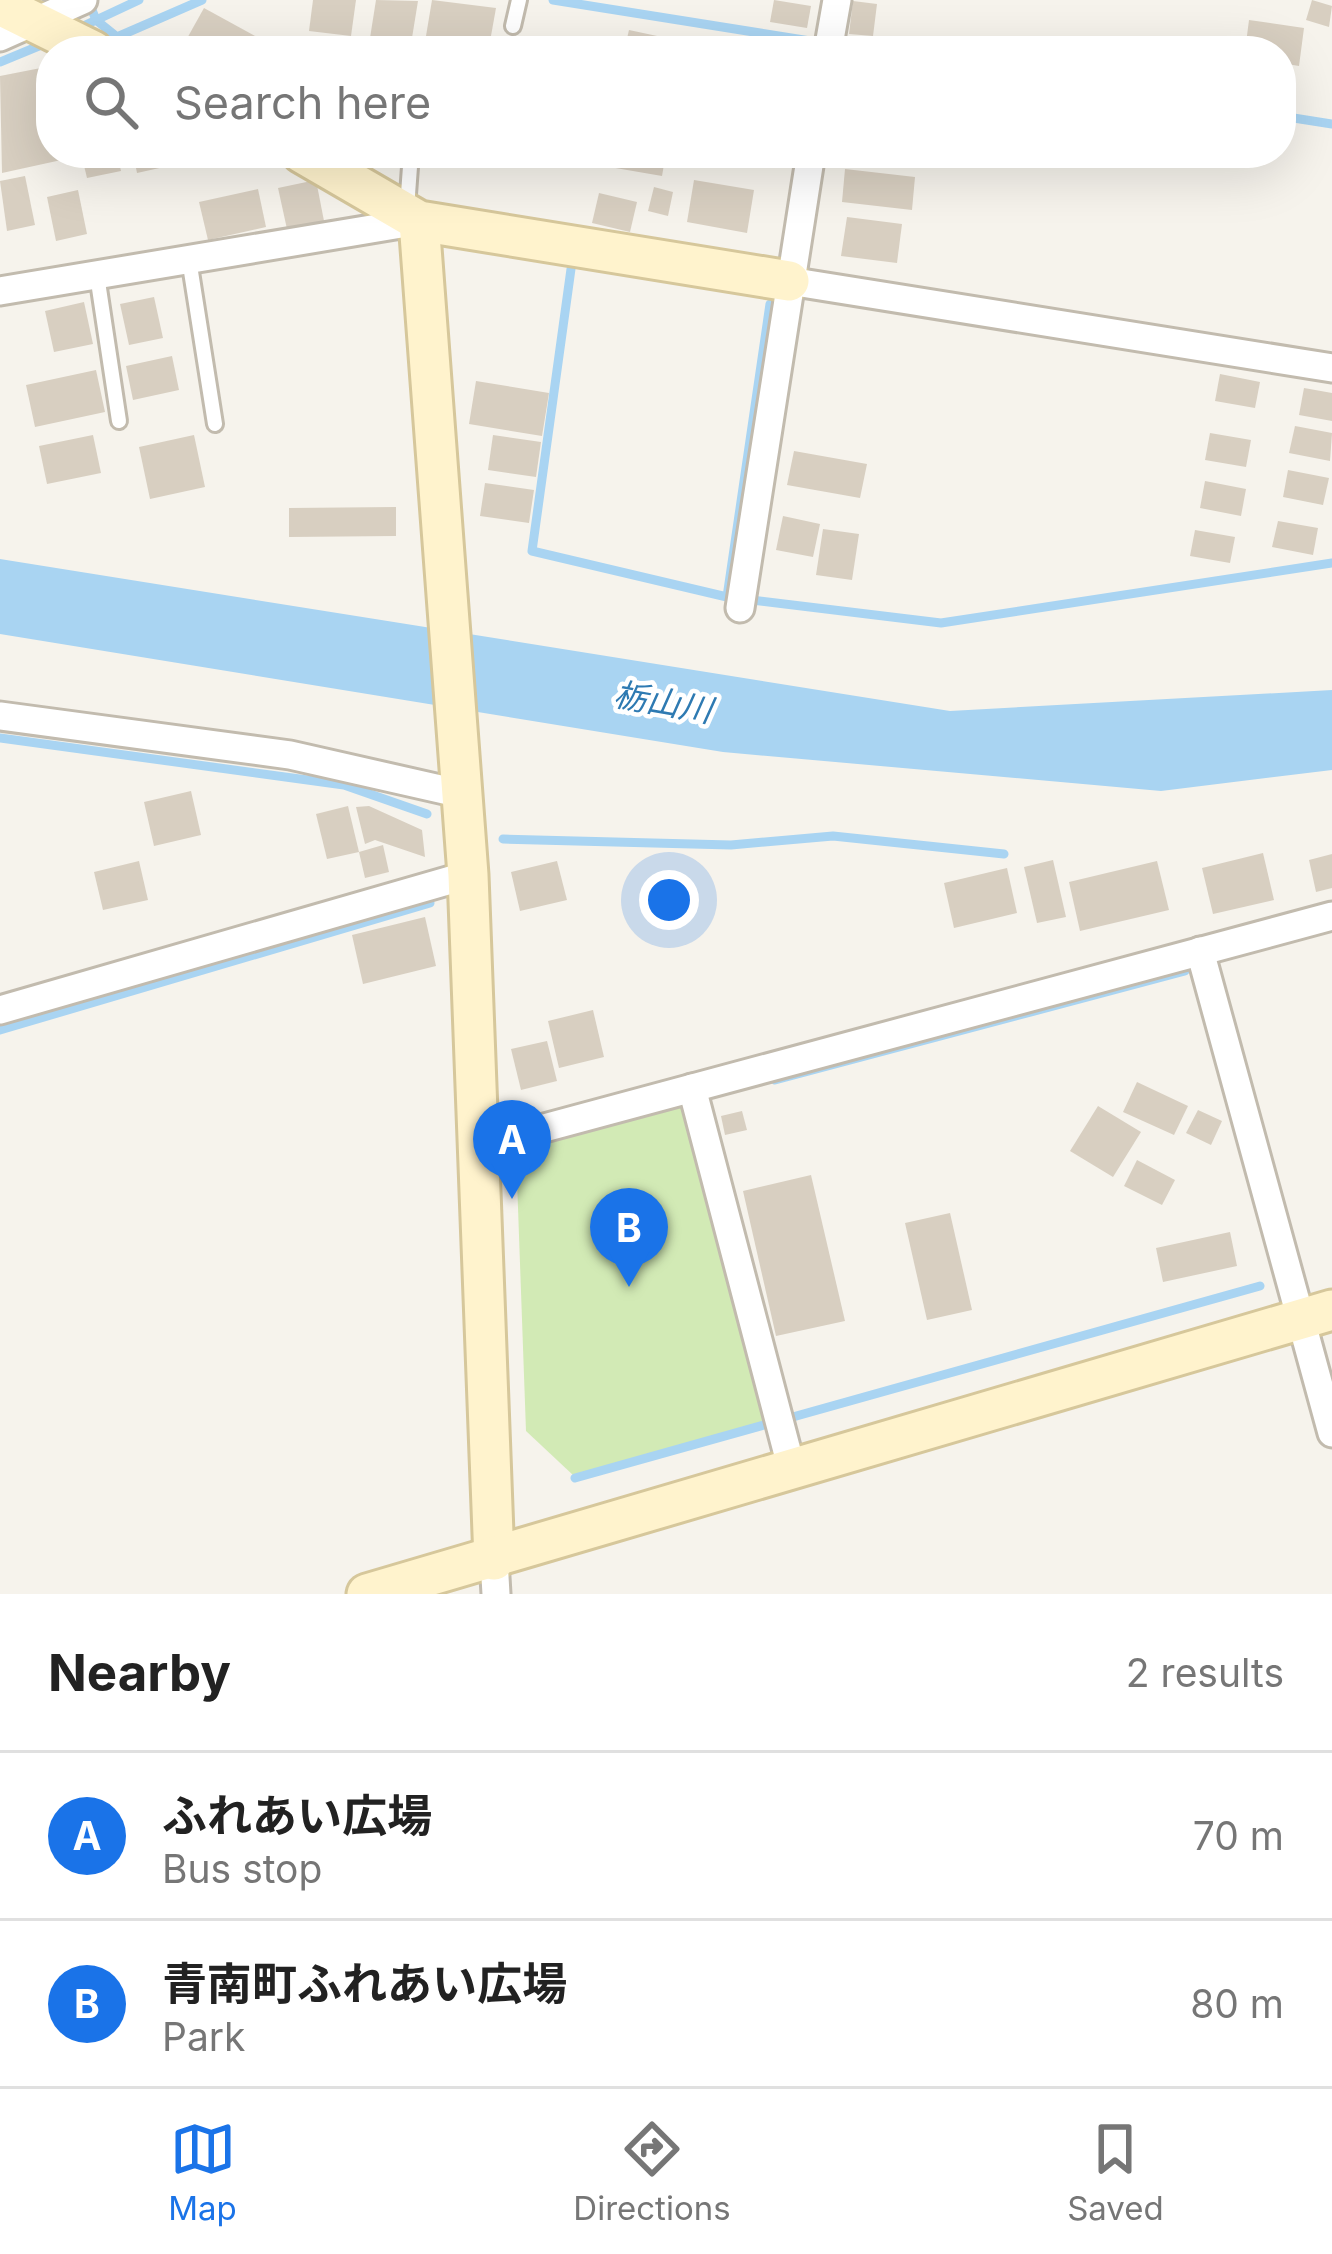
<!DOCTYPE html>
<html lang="en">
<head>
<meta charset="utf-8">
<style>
	body { margin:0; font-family:Inter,"Noto Sans JP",sans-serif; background:#f2f2f2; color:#222 }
	.you { position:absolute; left:669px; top:900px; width:42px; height:42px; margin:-30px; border:9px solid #fff; border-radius:50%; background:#1a73e8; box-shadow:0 0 0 18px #1a73e833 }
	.badge { display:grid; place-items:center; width:78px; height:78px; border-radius:50%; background:#1a73e8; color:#fff; font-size:39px; font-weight:700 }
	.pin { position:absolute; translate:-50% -99px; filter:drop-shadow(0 3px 6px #0008) }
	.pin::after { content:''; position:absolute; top:63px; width:42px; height:36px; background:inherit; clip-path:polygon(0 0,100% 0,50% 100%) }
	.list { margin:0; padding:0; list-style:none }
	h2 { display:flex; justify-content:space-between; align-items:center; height:156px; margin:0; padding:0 48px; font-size:51px }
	h2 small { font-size:39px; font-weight:400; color:#767676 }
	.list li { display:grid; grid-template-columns:78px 1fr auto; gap:36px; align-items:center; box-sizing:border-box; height:168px; padding:0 48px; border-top:3px solid #e0e0e0 }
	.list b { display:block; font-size:45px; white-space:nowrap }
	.list p { margin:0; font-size:39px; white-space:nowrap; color:#767676 }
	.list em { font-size:39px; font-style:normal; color:#767676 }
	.icon { flex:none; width:66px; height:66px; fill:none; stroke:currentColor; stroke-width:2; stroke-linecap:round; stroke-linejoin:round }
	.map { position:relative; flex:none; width:1332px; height:1594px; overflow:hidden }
	.search { position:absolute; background:#fff; box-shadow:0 12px 48px #0002; left:36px; right:36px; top:36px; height:132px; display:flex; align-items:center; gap:30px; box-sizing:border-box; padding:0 42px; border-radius:48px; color:#767676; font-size:45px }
	.sheet { height:492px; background:#fff }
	nav { display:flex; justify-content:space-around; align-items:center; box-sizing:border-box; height:168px; border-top:3px solid #e0e0e0; background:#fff; font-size:33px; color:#767676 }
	nav a { display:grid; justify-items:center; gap:6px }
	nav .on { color:#1a73e8 }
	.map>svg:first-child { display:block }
</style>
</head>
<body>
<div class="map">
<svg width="1332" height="1594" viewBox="0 0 1332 1594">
	<rect width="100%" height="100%" fill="#f6f3ec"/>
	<path fill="#d2eab5" d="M691,1104L773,1422L574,1476L526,1431L516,1152Z"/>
	<path fill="#a9d4f2" d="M0,559L950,711L1332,690V770L1161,791L723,752L0,634Z"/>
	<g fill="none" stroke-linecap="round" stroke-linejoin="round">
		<g stroke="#a9d4f2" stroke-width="9">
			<path d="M88,0L96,20L117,37L202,0"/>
			<path d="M553,0L873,51"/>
			<path d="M77,29L139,0"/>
			<path d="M0,62L51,41"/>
			<path d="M1281,116L1332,124"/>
			<path d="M571,269L532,551L727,597"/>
			<path d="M770,304L727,597L941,623L1332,563"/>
			<path d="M0,738L344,785L427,814"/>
			<path d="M503,839L731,845L833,836L1004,854"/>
			<path d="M0,1030L430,903"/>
			<path d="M775,1080L1185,971"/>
			<path d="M575,1478L1260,1286"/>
		</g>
	</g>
	<g fill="#d8cfc1">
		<path d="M313,0H356L351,36L309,31Z"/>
		<path d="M376,0L418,1L411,44L370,38Z"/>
		<path d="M432,0L496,8L489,47L426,36Z"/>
		<path d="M774,0L811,6L807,28L770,22Z"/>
		<path d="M1312,0L1332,6L1329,27L1306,20Z"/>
		<path d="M853,1L877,4L873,36L849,34Z"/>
		<path d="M204,8L268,43L264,51H180Z"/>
		<path d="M1249,20L1304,28L1299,66L1281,63V51H1245Z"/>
		<path d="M629,30L690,43L689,51H624Z"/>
		<path d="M51,66V153L75,157L2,173L0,76Z"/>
		<path d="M81,153H117L121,171L87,178Z"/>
		<path d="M133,153H170L173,165L137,173Z"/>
		<path d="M600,153H666L662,176L598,165Z"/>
		<path d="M845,169L915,177L912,210L842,202Z"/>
		<path d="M25,176L35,225L7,231L0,181Z"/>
		<path d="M316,180L324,221L287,229L278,188Z"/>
		<path d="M694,180L754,190L747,233L687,222Z"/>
		<path d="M654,187L673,192L668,216L648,211Z"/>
		<path d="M258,189L266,227L208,240L199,202Z"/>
		<path d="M78,190L87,234L56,241L47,197Z"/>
		<path d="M599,193L637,202L630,232L592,223Z"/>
		<path d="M847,217L902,224L897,263L841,256Z"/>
		<path d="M154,297L163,338L129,345L120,304Z"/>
		<path d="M84,302L93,344L54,352L45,311Z"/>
		<path d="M172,356L179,390L133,400L126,366Z"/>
		<path d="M96,370L105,412L35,427L26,385Z"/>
		<path d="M1220,374L1260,382L1255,408L1215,401Z"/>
		<path d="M476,381L549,393L542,436L469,424Z"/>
		<path d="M1304,388L1332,393V421L1299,415Z"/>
		<path d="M1295,426L1332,433L1330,461L1289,453Z"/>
		<path d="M1210,433L1251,440L1246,467L1205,460Z"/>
		<path d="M93,435L101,473L47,484L39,446Z"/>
		<path d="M194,435L205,487L150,499L139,447Z"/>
		<path d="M493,435L541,442L536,477L488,470Z"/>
		<path d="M794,451L867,464L860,498L787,485Z"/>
		<path d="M1288,470L1329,478L1323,505L1283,497Z"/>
		<path d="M1205,481L1246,489L1241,516L1200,508Z"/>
		<path d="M485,483L534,490L529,523L480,516Z"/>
		<path d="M396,507V536L289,537V508Z"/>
		<path d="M783,516L820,524L813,557L776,550Z"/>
		<path d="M1278,521L1318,528L1313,555L1272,547Z"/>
		<path d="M823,529L859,534L852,580L816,575Z"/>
		<path d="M1195,530L1235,537L1230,563L1190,556Z"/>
		<path d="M191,791L201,835L154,846L144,802Z"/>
		<path d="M348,806L359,852L327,859L316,814Z"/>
		<path d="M369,806L422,830L425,857L375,840L365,844L356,807Z"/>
		<path d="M383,845L389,872L365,878L359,852Z"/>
		<path d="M1263,853L1274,900L1213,914L1202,868Z"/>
		<path d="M1332,854V888L1316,892L1309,860Z"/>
		<path d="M1053,860L1066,917L1037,923L1024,867Z"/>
		<path d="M139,861L148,900L103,910L94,872Z"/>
		<path d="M557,861L567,900L520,911L511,872Z"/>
		<path d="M1157,861L1169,910L1080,931L1069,882Z"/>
		<path d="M1007,868L1017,913L954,928L944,883Z"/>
		<path d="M425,917L436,966L363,984L352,935Z"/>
		<path d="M593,1010L604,1057L559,1068L548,1021Z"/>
		<path d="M547,1041L557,1081L521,1090L511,1049Z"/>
		<path d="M1137,1082L1188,1106L1174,1135L1123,1112Z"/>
		<path d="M1098,1106L1141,1132L1113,1177L1070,1151Z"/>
		<path d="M1198,1110L1222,1121L1211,1145L1186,1133Z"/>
		<path d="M742,1111L747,1130L725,1135L721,1116Z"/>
		<path d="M1137,1160L1175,1180L1162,1205L1124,1186Z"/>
		<path d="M811,1175L845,1321L776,1336L743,1191Z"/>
		<path d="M950,1213L972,1310L927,1320L905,1223Z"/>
		<path d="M1230,1232L1237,1266L1163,1282L1156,1248Z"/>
	</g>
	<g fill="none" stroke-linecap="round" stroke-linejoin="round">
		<g stroke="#c2bbae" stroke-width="20">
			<g id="lane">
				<path d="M513,26L519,0"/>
				<path d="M407,208L411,153"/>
				<path d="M189,259L215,424"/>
				<path d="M97,275L119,421"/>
			</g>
		</g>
		<g stroke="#c2bbae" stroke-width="33">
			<g id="street">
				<path d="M0,37L83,0"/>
				<path d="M828,51L837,0"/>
				<path d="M789,281L1332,368"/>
				<path d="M0,291L419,221"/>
				<path d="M740,608L811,153"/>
				<path d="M0,716L290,755L462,794"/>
				<path d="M1200,951L1332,1433"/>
				<path d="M0,1010L468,875"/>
				<path d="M692,1088L792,1470"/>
				<path d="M481,1145L1332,916"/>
				<path d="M494,1560L496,1594"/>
			</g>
		</g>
		<g stroke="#d6c79b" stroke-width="45">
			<g id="secondary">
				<path d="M0,5L93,51"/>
				<path d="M302,153L419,221L789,281"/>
				<path d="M419,221L468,875L494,1560"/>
				<path d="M367,1594L1332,1310"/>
			</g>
		</g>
		<use href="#lane" stroke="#fff" stroke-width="14"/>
		<use href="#street" stroke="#fff" stroke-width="27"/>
		<use href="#secondary" stroke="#fff3cd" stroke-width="39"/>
	</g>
	<g text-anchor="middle" stroke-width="9" stroke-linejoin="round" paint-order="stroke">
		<g font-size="33" font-style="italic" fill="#2e7ab2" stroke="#fff">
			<text transform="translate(663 702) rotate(10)" y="12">栃山川</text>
		</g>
	</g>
</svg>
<div class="you"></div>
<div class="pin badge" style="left:512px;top:1199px">A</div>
<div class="pin badge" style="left:629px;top:1287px">B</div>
<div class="search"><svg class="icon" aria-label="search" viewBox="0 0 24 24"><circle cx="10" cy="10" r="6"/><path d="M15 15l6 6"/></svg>Search here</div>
</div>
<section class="sheet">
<h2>Nearby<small>2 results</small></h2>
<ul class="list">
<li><span class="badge">A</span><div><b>ふれあい広場</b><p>Bus stop</p></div><em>70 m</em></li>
<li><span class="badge">B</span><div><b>青南町ふれあい広場</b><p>Park</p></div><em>80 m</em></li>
</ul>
</section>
<nav>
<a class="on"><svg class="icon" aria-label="map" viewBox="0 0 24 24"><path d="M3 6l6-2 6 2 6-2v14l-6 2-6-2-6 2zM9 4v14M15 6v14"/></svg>Map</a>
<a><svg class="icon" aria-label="directions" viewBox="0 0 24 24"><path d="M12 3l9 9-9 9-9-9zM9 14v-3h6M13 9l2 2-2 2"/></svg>Directions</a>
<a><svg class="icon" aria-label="saved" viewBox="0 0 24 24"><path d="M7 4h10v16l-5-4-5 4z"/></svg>Saved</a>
</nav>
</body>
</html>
